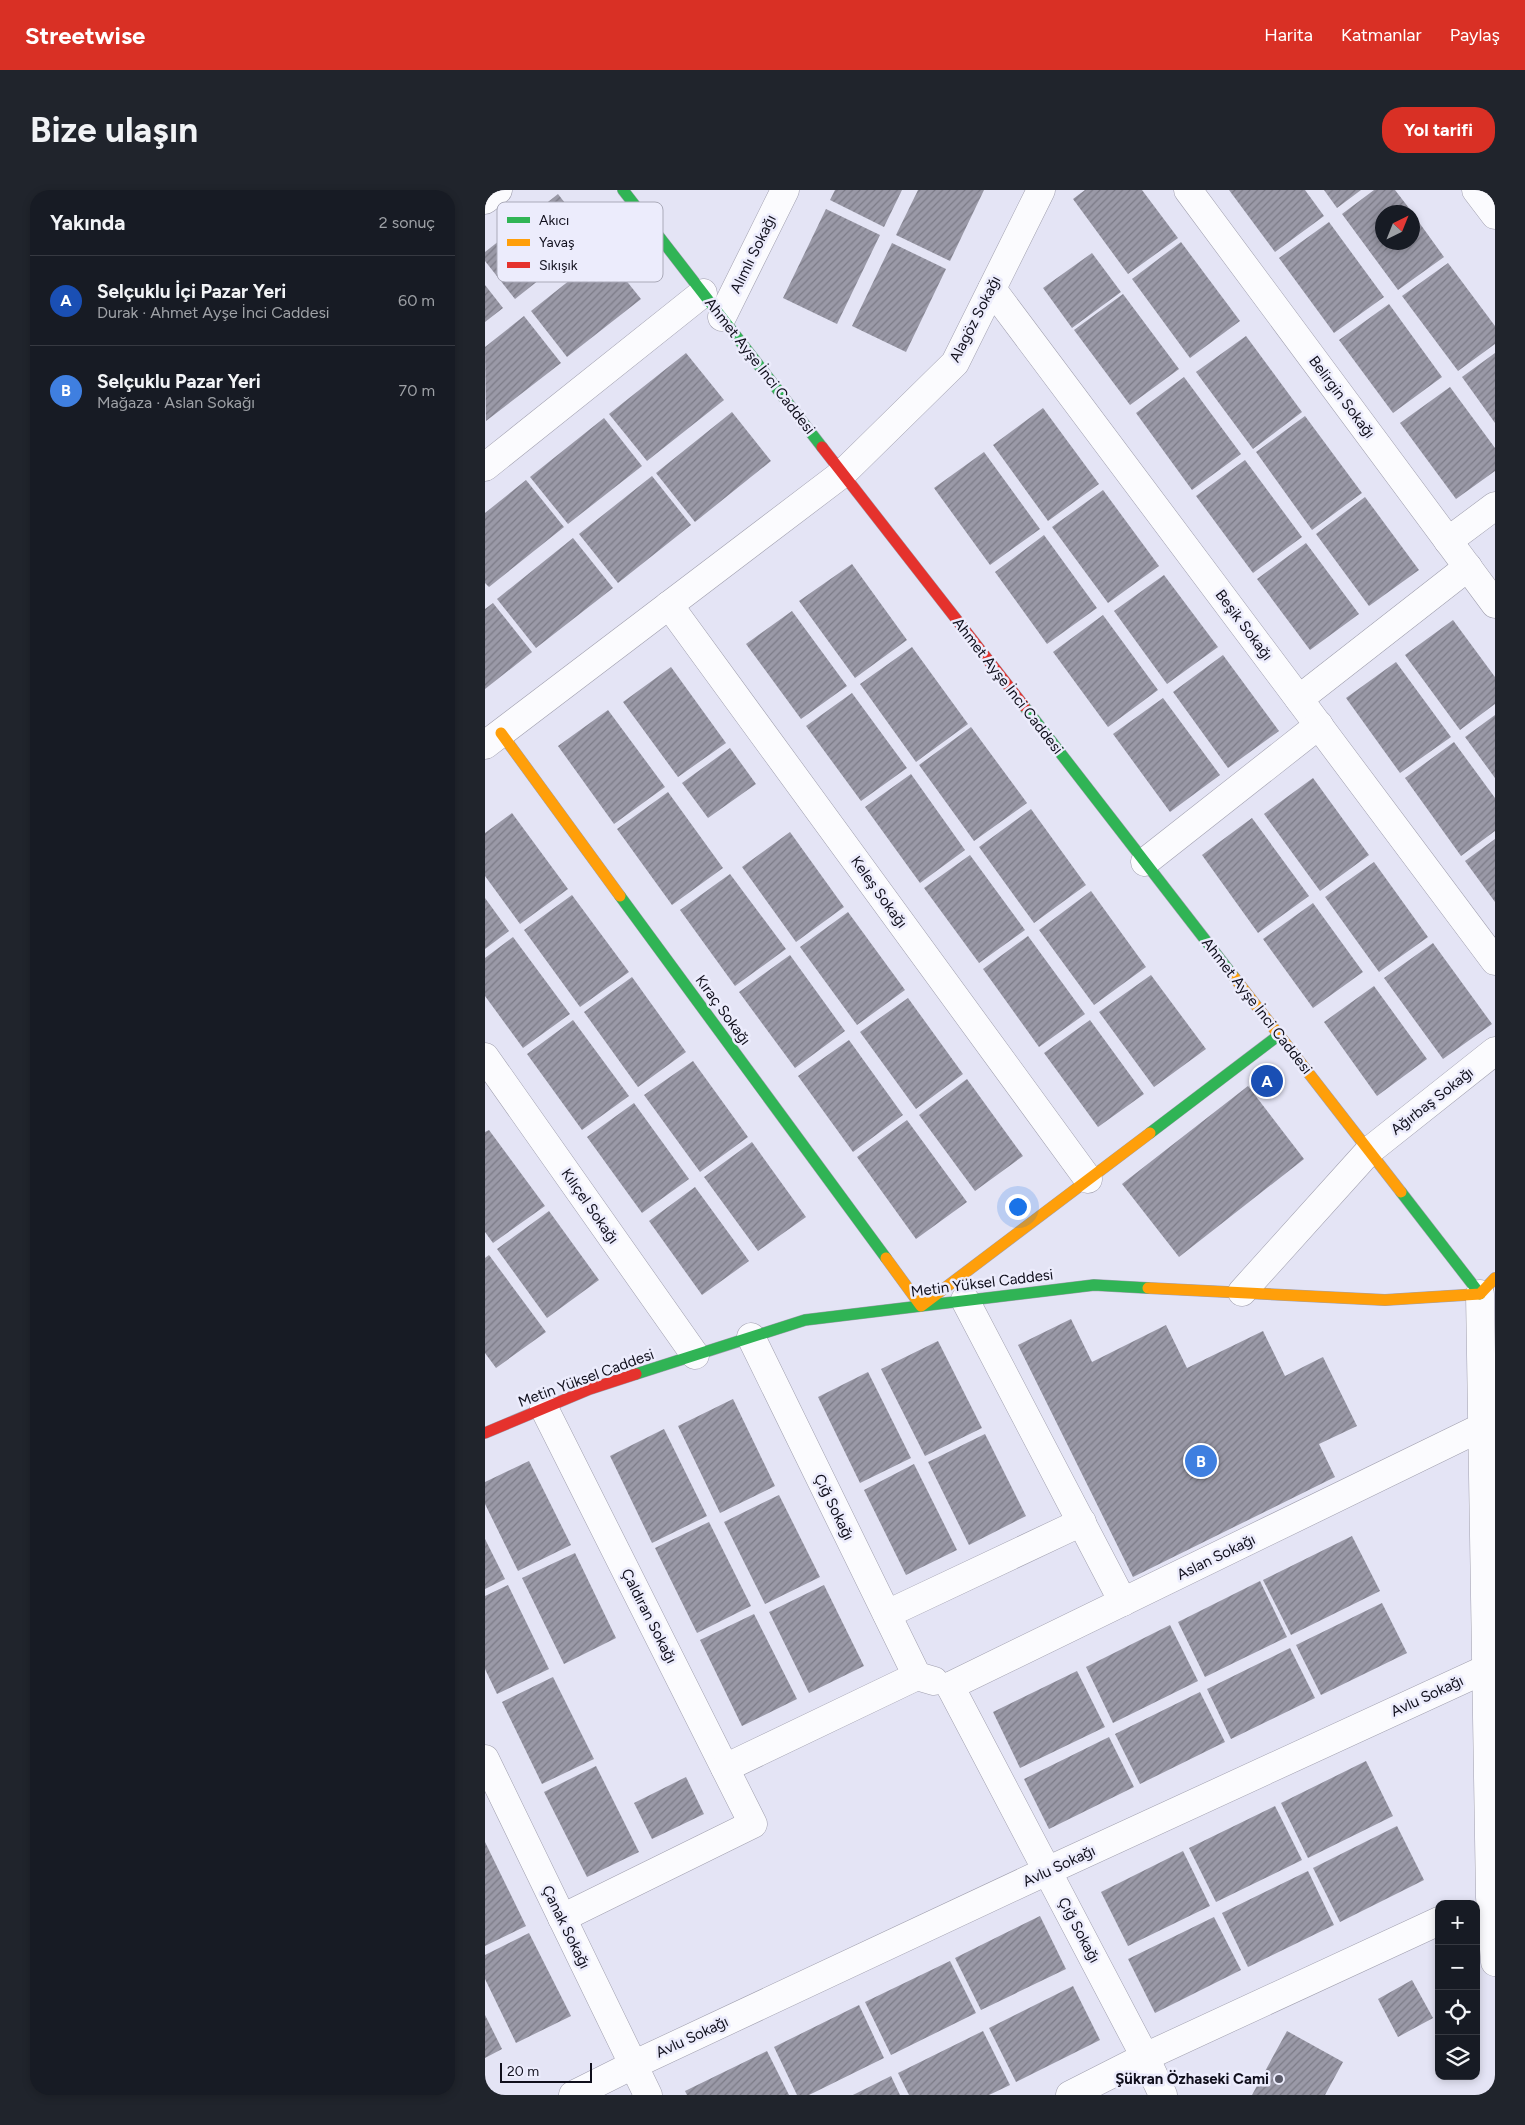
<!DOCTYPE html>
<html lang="tr">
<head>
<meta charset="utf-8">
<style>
	body { margin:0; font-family:Figtree,sans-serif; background:#20242c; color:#f1f3f6 }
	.controls { position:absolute; right:15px; bottom:15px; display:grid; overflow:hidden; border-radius:10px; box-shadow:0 2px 8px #0003 }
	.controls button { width:45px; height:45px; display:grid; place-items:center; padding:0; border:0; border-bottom:1px solid #363941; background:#171b24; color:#f1f3f6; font:25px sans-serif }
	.compass { position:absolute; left:890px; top:15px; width:45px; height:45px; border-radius:50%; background:#171b24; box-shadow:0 2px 8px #0003; rotate:43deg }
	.scale { position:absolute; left:15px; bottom:12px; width:92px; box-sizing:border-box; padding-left:5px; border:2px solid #100f1c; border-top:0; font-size:14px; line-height:18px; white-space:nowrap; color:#100f1c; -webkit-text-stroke:4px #ececfc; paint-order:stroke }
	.you { position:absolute; left:532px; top:1016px; width:18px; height:18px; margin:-12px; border:4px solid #fff; border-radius:50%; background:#1a73e8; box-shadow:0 0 0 8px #1a73e833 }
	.badge { display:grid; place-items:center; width:32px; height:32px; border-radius:50%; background:#d93025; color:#fff; font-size:16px; font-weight:700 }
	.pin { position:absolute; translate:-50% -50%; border:2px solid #fff; box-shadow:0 1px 5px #0006 }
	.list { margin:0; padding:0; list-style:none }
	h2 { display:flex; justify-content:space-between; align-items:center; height:65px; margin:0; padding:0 20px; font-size:21px }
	h2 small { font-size:16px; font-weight:400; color:#9ea1a6 }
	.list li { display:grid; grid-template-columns:32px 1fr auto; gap:15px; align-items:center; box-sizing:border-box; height:90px; padding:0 20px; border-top:1px solid #363941 }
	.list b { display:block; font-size:19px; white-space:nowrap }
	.list p { margin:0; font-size:16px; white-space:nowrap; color:#9ea1a6 }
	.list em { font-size:16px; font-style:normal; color:#9ea1a6 }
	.icon { flex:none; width:28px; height:28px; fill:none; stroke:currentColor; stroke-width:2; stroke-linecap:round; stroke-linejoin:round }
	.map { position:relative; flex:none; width:1010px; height:1905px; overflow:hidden; border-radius:20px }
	header { display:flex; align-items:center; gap:30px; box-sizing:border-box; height:70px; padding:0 25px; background:#d93025; color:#fff }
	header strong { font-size:24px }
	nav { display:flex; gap:28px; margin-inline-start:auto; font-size:18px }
	.intro { display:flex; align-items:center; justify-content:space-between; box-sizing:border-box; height:120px; padding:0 30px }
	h1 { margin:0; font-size:35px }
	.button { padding:12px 22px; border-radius:20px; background:#d93025; color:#fff; font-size:18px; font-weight:700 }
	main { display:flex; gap:30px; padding:0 30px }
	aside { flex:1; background:#171b24; border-radius:20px; box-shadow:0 2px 8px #0003 }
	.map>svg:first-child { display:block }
</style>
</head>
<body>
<header>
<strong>Streetwise</strong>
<nav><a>Harita</a><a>Katmanlar</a><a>Paylaş</a></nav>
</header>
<div class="intro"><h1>Bize ulaşın</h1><a class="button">Yol tarifi</a></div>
<main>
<aside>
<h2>Yakında<small>2 sonuç</small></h2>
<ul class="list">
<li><span class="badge" style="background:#1a4fb4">A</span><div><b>Selçuklu İçi Pazar Yeri</b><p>Durak · Ahmet Ayşe İnci Caddesi</p></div><em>60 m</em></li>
<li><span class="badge" style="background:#3f7fe0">B</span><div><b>Selçuklu Pazar Yeri</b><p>Mağaza · Aslan Sokağı</p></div><em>70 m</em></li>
</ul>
</aside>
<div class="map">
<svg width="1010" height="1905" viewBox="0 0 1010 1905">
	<defs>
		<pattern id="building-hatch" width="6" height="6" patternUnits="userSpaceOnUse" patternTransform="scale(1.25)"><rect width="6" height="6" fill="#9a99a7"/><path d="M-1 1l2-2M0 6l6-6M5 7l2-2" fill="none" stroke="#7c7b87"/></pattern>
	</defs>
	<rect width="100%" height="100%" fill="#e4e4f5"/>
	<g fill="url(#building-hatch)">
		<path d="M350,0H417L399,37L345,10Z"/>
		<path d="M433,0H499L465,71L411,45Z"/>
		<path d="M600,0H657L693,48L643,84L588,9Z"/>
		<path d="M744,0H820L839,26L790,62Z"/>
		<path d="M839,0H876L852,18Z"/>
		<path d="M889,0H910L927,22H898V52H928V24L959,67L913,100L857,24Z"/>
		<path d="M73,4L107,48L30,109L0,71V62Z"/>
		<path d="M341,19L395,45L352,134L298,108Z"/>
		<path d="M844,32L899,107L849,143L794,68Z"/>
		<path d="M696,52L755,131L705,168L647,89Z"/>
		<path d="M407,53L461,79L421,162L367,136Z"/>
		<path d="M119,63L156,109L82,167L46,121Z"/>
		<path d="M607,63L636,102L587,138L558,98Z"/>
		<path d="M963,73L1010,136V154L973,181L917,106Z"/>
		<path d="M0,95L18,118L0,132Z"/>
		<path d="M638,104L694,179L645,215L589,140Z"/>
		<path d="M904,114L957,187L908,223L854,150Z"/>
		<path d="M39,126L76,173L1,231L0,157Z"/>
		<path d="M761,146L817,222L768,259L711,182Z"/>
		<path d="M201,163L239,210L162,271L124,224Z"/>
		<path d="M1010,163V233L977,187Z"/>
		<path d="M699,187L756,264L707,300L651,223Z"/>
		<path d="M965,197L1010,258V281L971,309L915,233Z"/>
		<path d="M558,218L614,294L563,331L508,255Z"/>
		<path d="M247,222L286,271L210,332L171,283Z"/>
		<path d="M820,226L877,303L827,340L771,262Z"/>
		<path d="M119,228L157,276L83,334L45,287Z"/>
		<path d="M499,262L555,339L505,375L449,298Z"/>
		<path d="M760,270L817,347L768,383L711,306Z"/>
		<path d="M167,286L206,335L133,393L94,344Z"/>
		<path d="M41,290L79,337L4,397L0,393V323Z"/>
		<path d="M618,300L674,376L623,413L567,337Z"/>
		<path d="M880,307L934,380L884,416L831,344Z"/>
		<path d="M559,345L612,418L562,454L510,382Z"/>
		<path d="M88,348L128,398L51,458L12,409Z"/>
		<path d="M821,353L874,424L825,460L772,389Z"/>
		<path d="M367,374L422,450L370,488L314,411Z"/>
		<path d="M679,385L733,457L682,494L629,421Z"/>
		<path d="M8,413L47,462L0,499V419Z"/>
		<path d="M307,421L362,496L316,529L261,454Z"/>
		<path d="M618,425L673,500L623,537L568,462Z"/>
		<path d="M968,430L1010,487V514L975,540L920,465Z"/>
		<path d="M427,457L483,534L431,572L375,494Z"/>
		<path d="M738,465L794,541L743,578L688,502Z"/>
		<path d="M911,472L966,547L915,583L861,508Z"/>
		<path d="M186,477L241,553L193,587L138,512Z"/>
		<path d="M367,503L422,578L376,611L321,536Z"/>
		<path d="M678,508L735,585L685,622L628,544Z"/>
		<path d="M123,520L180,597L129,634L73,556Z"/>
		<path d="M1010,525V588L980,547Z"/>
		<path d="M486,537L542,613L489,651L434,575Z"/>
		<path d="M969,552L1010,608V641L976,666L920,588Z"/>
		<path d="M245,558L271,594L223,628L197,593Z"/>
		<path d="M426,584L480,660L435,693L380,617Z"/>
		<path d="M828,588L884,665L835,701L779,624Z"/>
		<path d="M183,602L238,678L187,715L132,639Z"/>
		<path d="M546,619L601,695L549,733L494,657Z"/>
		<path d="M27,623L83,699L35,734L0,686V643Z"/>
		<path d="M767,628L824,706L773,743L717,665Z"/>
		<path d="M305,642L359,717L311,752L257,677Z"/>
		<path d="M1010,649V712L980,671Z"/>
		<path d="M485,665L540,740L494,773L439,698Z"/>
		<path d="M889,672L943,747L894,782L840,707Z"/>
		<path d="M245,684L301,759L250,796L195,720Z"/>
		<path d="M606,701L661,777L609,815L554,740Z"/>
		<path d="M87,705L144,782L95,817L39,740Z"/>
		<path d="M0,708L24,741L0,759Z"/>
		<path d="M828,713L878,782L828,818L778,749Z"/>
		<path d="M363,722L420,800L372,835L315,757Z"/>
		<path d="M543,746L600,824L554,857L498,779Z"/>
		<path d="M28,747L85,824L38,858L0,806V768Z"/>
		<path d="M948,753L1007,834L958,869L899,788Z"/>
		<path d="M305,765L360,841L310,878L254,802Z"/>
		<path d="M666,785L721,859L669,897L614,822Z"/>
		<path d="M147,787L201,862L153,897L99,822Z"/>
		<path d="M889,796L942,869L892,906L839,832Z"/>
		<path d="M423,808L478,884L431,919L375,842Z"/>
		<path d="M88,830L144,906L97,940L42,864Z"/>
		<path d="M605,830L659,904L613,937L559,863Z"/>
		<path d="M364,850L418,925L368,962L313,886Z"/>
		<path d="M208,871L263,947L215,982L159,905Z"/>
		<path d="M482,889L538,966L490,1001L434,925Z"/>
		<path d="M763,896L819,969L694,1067L637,994Z"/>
		<path d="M149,913L204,989L157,1023L102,947Z"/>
		<path d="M422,930L482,1012L431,1049L372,967Z"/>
		<path d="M4,940L60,1016L8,1053L0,1042V942Z"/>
		<path d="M267,952L321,1027L273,1061L219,987Z"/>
		<path d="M210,997L264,1071L217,1105L164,1031Z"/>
		<path d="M64,1021L114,1090L62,1128L12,1059Z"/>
		<path d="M4,1065L61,1142L11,1178L0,1163V1068Z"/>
		<path d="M586,1129L607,1172L681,1135L702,1178L778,1141L800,1186L838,1167L872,1236L834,1254L850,1287L648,1387L533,1155Z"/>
		<path d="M453,1151L497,1238L440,1266L396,1179Z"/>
		<path d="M383,1182L426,1268L375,1293L333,1207Z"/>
		<path d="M248,1209L290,1296L235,1323L193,1236Z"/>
		<path d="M179,1239L222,1326L167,1353L125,1266Z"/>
		<path d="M500,1244L541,1326L484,1355L443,1272Z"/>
		<path d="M44,1271L86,1355L33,1381L0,1314V1292Z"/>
		<path d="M429,1274L472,1360L421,1385L379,1300Z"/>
		<path d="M294,1305L335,1387L280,1414L239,1332Z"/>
		<path d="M224,1332L266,1416L212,1443L170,1358Z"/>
		<path d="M867,1346L895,1401L806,1445L778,1390Z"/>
		<path d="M0,1349L20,1389L0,1399Z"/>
		<path d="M90,1363L131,1448L79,1474L37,1388Z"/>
		<path d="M775,1391L802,1447L720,1487L693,1432Z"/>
		<path d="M23,1395L64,1479L12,1504L0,1479V1406Z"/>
		<path d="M339,1395L379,1476L324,1503L284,1422Z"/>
		<path d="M897,1413L922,1463L836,1505L811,1455Z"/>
		<path d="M269,1424L312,1509L257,1536L215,1450Z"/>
		<path d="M685,1435L713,1491L628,1533L601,1477Z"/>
		<path d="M805,1458L830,1508L746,1549L722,1499Z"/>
		<path d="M592,1481L620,1537L535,1578L508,1522Z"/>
		<path d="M68,1487L109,1569L57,1594L17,1512Z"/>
		<path d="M715,1502L740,1552L655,1594L630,1544Z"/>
		<path d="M624,1547L649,1597L564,1639L539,1589Z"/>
		<path d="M881,1571L908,1626L823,1668L796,1613Z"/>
		<path d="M111,1576L154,1662L102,1687L59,1602Z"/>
		<path d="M201,1587L219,1624L167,1649L149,1613Z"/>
		<path d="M790,1616L817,1670L731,1712L704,1658Z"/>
		<path d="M912,1636L939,1690L855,1732L828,1678Z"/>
		<path d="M0,1652L41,1736L0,1756Z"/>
		<path d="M698,1661L725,1716L643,1756L616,1702Z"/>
		<path d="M823,1681L849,1735L763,1777L737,1723Z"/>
		<path d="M555,1726L581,1779L496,1820L470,1768Z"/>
		<path d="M729,1727L756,1780L670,1823L643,1769Z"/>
		<path d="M44,1743L86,1826L31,1853L0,1789V1765Z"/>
		<path d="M465,1771L491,1823L406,1865L380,1812Z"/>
		<path d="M927,1790L948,1828L913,1847L893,1809Z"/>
		<path d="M588,1796L615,1850L531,1892L504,1838Z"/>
		<path d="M374,1815L399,1868L324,1905H312L289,1857Z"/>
		<path d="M0,1825L17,1859L0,1868Z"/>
		<path d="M498,1841L525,1895L504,1905H424L413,1883Z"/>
		<path d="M802,1841L858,1872L840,1905H767Z"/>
		<path d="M282,1861L304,1905H202L200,1901Z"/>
		<path d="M406,1886L415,1905H368Z"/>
	</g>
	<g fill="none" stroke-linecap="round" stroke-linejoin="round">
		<g stroke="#a09fae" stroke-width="29">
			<g id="street">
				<path d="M703,0L1010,414"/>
				<path d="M991,0L1010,25"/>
				<path d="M0,10L13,0"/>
				<path d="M507,99L1010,771"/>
				<path d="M237,127L300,0"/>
				<path d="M0,277L218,103"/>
				<path d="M963,351L1010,316"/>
				<path d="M184,415L603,989"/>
				<path d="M814,509L983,377"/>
				<path d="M0,555L358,283L470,173L556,0"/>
				<path d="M660,672L834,535"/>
				<path d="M0,867L210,1165"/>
				<path d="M757,1102L884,961L1010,861"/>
				<path d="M995,1104L1005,1707L1010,1772"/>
				<path d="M480,1110L638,1412"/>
				<path d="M266,1147L432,1486"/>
				<path d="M59,1218L268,1634L77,1728"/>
				<path d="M402,1424L597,1332"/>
				<path d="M465,1496L997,1237"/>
				<path d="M465,1496L660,1867L678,1905"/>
				<path d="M0,1569L163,1905"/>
				<path d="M240,1578L432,1486L449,1491"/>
				<path d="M88,1905L148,1875L562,1681L1001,1479"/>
				<path d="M585,1905L660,1867L954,1731"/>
			</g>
		</g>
		<g stroke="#a09fae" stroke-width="12">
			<g id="fast">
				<path d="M138,0L337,257"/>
				<path d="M539,516L749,787"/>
				<path d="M135,706L401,1068"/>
				<path d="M665,943L794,845"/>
				<path d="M916,1002L995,1104"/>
				<path d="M151,1184L320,1130L609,1095L663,1098"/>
			</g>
		</g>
		<g stroke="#a09fae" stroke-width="12">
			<g id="slow">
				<path d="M16,543L135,706"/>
				<path d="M749,787L916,1002"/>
				<path d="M401,1068L436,1116L665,943"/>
				<path d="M663,1098L900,1110L995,1104L1010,1088"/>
			</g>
		</g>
		<g stroke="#a09fae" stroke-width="12">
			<g id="jam">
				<path d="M337,257L539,516"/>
				<path d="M0,1243L105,1199L151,1184"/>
			</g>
		</g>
		<use href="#street" stroke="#fbfbfe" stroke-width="28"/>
		<use href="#fast" stroke="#30b455" stroke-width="11"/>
		<use href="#slow" stroke="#ff9f0a" stroke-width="11"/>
		<use href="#jam" stroke="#e5322d" stroke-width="11"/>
	</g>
	<circle fill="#5a5a68" stroke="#ececfc" stroke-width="2" cx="794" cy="1889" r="5"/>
	<g text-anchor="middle" stroke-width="5" stroke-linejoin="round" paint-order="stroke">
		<g font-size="15" fill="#100f1c" stroke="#ececfc">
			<text transform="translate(268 64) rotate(-64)" y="5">Alımlı Sokağı</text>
			<text transform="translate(490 129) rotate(-63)" y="5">Alagöz Sokağı</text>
			<text transform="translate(275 176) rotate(52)" y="5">Ahmet Ayşe İnci Caddesi</text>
			<text transform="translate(857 207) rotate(53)" y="5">Belirgin Sokağı</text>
			<text transform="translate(759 435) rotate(53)" y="5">Beşik Sokağı</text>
			<text transform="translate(523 496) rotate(52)" y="5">Ahmet Ayşe İnci Caddesi</text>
			<text transform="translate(394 702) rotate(54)" y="5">Keleş Sokağı</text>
			<text transform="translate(772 816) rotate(52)" y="5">Ahmet Ayşe İnci Caddesi</text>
			<text transform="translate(238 820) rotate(54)" y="5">Kıraç Sokağı</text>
			<text transform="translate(947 911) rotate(-38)" y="5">Ağırbaş Sokağı</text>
			<text transform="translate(105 1016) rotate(55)" y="5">Kılıçel Sokağı</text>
			<text transform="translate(497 1093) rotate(-7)" y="5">Metin Yüksel Caddesi</text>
			<text transform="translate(101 1188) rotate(-20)" y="5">Metin Yüksel Caddesi</text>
			<text transform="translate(349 1317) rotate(64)" y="5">Çığ Sokağı</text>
			<text transform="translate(731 1367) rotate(-26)" y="5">Aslan Sokağı</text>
			<text transform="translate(164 1426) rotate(63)" y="5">Çaldıran Sokağı</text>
			<text transform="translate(942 1506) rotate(-25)" y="5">Avlu Sokağı</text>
			<text transform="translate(574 1676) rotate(-25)" y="5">Avlu Sokağı</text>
			<text transform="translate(81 1737) rotate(64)" y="5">Çanak Sokağı</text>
			<text transform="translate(594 1740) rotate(62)" y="5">Çığ Sokağı</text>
			<text transform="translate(207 1847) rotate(-25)" y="5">Avlu Sokağı</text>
		</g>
		<g font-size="15" font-weight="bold" fill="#100f1c" stroke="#ececfc" text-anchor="end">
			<text x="784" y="1894">Şükran Özhaseki Cami</text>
		</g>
	</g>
	<rect x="12" y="12" width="166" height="80" rx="8" fill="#ececfc" stroke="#aaaab9" stroke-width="1"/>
	<rect x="22" y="27" width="23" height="6" fill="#30b455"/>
	<rect x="22" y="49" width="23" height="7" fill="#ff9f0a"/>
	<rect x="22" y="72" width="23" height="6" fill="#e5322d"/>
	<g font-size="14" fill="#100f1c">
		<text x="54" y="35">Akıcı</text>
		<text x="54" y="57">Yavaş</text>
		<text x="54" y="80">Sıkışık</text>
	</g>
</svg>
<div class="controls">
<button>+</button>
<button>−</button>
<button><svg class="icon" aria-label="locate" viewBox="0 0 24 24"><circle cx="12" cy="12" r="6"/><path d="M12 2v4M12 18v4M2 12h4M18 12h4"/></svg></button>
<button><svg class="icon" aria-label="layers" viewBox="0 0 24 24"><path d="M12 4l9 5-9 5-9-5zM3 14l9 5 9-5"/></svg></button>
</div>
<svg class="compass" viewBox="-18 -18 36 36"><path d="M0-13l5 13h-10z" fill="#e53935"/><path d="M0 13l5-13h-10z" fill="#9ea1a6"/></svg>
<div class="scale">20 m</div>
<div class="you"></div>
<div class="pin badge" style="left:782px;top:891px;background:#1a4fb4">A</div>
<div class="pin badge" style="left:716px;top:1271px;background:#3f7fe0">B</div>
</div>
</main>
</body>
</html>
